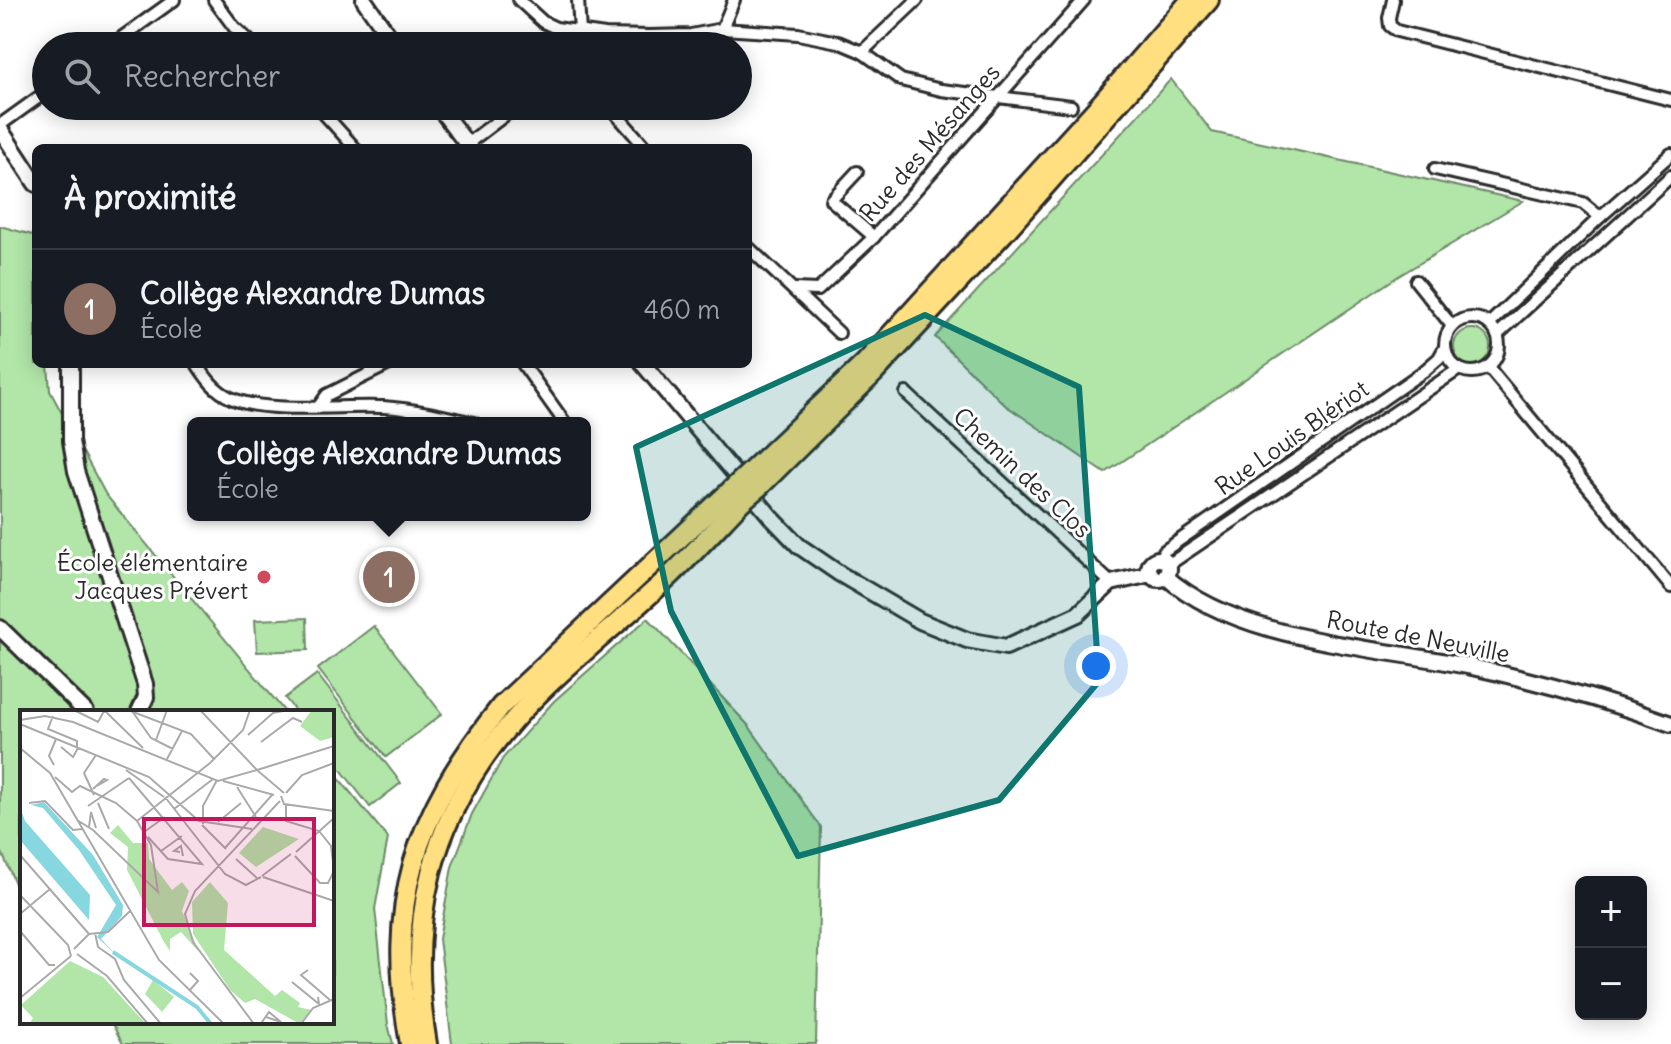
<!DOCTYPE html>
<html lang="fr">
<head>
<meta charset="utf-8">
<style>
	body { margin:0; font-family:Delius,sans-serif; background:#242831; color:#f1f3f6 }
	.controls { position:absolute; right:24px; bottom:24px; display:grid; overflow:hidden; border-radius:12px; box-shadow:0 4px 20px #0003 }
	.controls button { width:72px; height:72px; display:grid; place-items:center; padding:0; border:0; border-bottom:2px solid #363941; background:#171b24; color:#f1f3f6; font:40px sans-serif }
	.you { position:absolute; left:1096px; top:666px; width:28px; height:28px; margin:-20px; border:6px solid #fff; border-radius:50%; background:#1a73e8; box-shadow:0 0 0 12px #1a73e833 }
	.badge { display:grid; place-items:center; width:52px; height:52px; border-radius:50%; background:#2563eb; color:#fff; font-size:26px; font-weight:700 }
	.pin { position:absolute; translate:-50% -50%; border:4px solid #fff; box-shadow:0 2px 8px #0006 }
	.popup { position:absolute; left:187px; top:417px; width:404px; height:104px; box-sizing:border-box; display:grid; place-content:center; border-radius:12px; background:#171b24; filter:drop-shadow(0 2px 6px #0005); font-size:26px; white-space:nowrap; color:#9ea1a6 }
	.popup b { font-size:30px; color:#f1f3f6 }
	.popup::after { content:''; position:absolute; left:50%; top:100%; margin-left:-16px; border:16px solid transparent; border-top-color:#171b24 }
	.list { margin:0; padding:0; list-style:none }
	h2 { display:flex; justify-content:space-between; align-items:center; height:104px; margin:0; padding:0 32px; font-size:34px }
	h2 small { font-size:26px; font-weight:400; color:#9ea1a6 }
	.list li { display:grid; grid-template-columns:52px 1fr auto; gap:24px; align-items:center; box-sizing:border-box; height:120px; padding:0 32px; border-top:2px solid #363941 }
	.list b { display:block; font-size:30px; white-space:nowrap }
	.list p { margin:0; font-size:26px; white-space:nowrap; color:#9ea1a6 }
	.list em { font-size:26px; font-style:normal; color:#9ea1a6 }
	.icon { flex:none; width:44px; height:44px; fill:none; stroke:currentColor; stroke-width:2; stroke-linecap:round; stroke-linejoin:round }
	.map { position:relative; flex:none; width:1671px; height:1044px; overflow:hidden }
	.search { position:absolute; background:#171b24; box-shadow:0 4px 20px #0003; left:32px; top:32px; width:720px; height:88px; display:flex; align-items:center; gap:20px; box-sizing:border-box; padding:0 28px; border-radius:44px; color:#9ea1a6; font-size:30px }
	.panel { position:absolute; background:#171b24; box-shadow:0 4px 20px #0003; left:32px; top:144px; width:720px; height:224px; border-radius:12px }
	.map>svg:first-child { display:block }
</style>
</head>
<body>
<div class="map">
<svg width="1671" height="1044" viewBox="0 0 1671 1044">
	<rect width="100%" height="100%" fill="#fff"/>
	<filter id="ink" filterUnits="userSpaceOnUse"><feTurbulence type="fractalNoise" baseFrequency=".0125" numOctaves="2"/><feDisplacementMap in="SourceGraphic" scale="16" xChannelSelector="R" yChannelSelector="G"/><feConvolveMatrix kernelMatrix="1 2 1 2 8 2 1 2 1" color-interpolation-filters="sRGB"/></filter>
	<g filter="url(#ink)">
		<g fill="#b1e6a8" stroke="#6e886a" stroke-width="2">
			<path d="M1171,79L1212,132L1523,201L1397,277L1105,473L1005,405L935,337Z"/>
			<path d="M0,226L36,236V364H48L50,391L106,495L285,712H22V900L0,848Z"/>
			<circle cx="1472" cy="347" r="18"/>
			<path d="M307,618L308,650L257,652L255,620Z"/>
			<path d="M648,618L748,725L821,827L816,1044H452L439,939L452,867L472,814L503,758L554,701Z"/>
			<path d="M374,626L442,714L386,757L318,669Z"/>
			<path d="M317,674L401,783L370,807L332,758V712H296L285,698Z"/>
			<path d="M332,770L388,838L375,909L388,1024L393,1044H123L111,1022H332Z"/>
		</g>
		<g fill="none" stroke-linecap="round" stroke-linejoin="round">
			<g stroke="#2b2b2b" stroke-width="16">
				<g id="street">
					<path d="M214,0L234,27L255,46"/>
					<path d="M519,0L543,22L556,28L605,35L649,36L691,35L722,29L798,34L838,42L862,52L901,80L941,90L1071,106"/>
					<path d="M1393,0L1389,18L1390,26L1397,31L1671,100"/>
					<path d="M722,29L734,0"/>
					<path d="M110,46L174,0"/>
					<path d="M577,46L580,32L578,0"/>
					<path d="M862,52L917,0"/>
					<path d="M317,106L355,148"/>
					<path d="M609,106L646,148"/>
					<path d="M0,125L46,92"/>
					<path d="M463,147L517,106"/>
					<path d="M1435,169L1583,203L1600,217"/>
					<path d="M857,172L831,200L874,237"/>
					<path d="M748,247L839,333"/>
					<path d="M1416,281L1452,326"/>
					<path d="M794,289L818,290L874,237L1084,0"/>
					<circle cx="1472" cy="345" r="27"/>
					<path d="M1489,324L1600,217L1671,154"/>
					<path d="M1497,335L1671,176"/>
					<path d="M197,364C206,378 215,391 231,398C264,414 343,405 383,407C414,409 444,416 474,423"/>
					<path d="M523,364L565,423"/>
					<path d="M1488,367L1671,587"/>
					<path d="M906,393L1111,583"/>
					<path d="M319,406L327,395L389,364"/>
					<path d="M1161,559L1164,551L1424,371L1439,358L1444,349"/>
					<path d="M1168,565L1459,369"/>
				</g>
			</g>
			<g stroke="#2b2b2b" stroke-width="20">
				<g id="secondary">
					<path d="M364,0L396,46"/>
					<path d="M438,106L470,148"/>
					<path d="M0,129L36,184"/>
					<path d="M71,364V441L76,471L145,684L146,697L139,712"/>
					<path d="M643,364L771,517L799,546L840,574L920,621L967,640L1006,647L1078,614L1111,583L1151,574"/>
					<circle cx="1159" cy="569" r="10"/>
					<path d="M1165,576C1241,643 1376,646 1472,667C1537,681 1608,701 1671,724"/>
					<path d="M0,628L86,712"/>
				</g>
			</g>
			<g stroke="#2b2b2b" stroke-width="24">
				<g id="highway">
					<path d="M750,472L864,364L1096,109L1191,0"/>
					<path d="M761,485L874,373L1003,234L1209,0"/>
					<path d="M410,1044C385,903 413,817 501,706L731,490"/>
					<path d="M427,1044C406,922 430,816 513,721C560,668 619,624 670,576C695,552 718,526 742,501"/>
				</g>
			</g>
			<use href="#street" stroke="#fff" stroke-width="10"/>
			<use href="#secondary" stroke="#fff" stroke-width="14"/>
			<use href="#highway" stroke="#ffdf80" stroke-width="18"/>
			<g stroke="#2b2b2b" stroke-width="24" stroke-linecap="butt">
				<g id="highway-bridge">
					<path d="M731,490L750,472"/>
					<path d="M742,501L761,485"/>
				</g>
			</g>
			<use href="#highway-bridge" stroke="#ffdf80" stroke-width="18"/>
		</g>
	</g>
	<path fill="#0f766e" fill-opacity="0.2" stroke="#0f766e" stroke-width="6" stroke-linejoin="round" d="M925,315L1079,387L1099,681L999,800L798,856L671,611L636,447Z"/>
	<circle fill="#d1495b" stroke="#fff" stroke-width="3" cx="264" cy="577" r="8"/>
	<g text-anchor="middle" stroke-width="6" stroke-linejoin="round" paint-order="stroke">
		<g font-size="24" fill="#2b2b2b" stroke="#fff">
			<text transform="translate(930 143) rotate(-49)" y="8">Rue des Mésanges</text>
			<text transform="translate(1292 438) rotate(-35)" y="8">Rue Louis Blériot</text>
			<text transform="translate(1022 473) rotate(43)" y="8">Chemin des Clos</text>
			<text transform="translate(1418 637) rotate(11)" y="8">Route de Neuville</text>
		</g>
		<g font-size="24" fill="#2b2b2b" stroke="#fff" text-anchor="end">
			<text x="248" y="571">École élémentaire<tspan x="248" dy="28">Jacques Prévert</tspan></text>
		</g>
	</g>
	<g transform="translate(20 710)">
		<rect width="314" height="314" fill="#fff"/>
		<path d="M292,0H314V27L300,31L280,16ZM98,115L113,133H128L129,149L152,180L162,172L169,181L162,201L179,242L161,222L150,229V241L144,232L107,160L108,137L90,123ZM243,117L279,129L236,157L219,143ZM190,172L208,193L204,240L255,286L262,280L280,293L278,297L291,300L280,314L235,289L225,293L210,280L173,224L172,192ZM50,251L83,267L126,314H9L13,308L1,295ZM133,270L154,287L142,302L125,284Z" fill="#b1e6a8"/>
		<path d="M24,92L73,145L103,195L102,206L81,229L98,247L77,227L96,195L59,140L23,98L11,95ZM0,97L5,111L70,185L69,210L0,130Z" fill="#86d7df"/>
		<path fill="none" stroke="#86d7df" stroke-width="4" d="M93,242L177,297L191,314"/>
		<path fill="none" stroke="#aaa" stroke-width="2" d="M84,0L123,38M108,0L171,24L194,49M180,0L237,60L314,36M56,1L78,12L84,1M112,1L131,28L153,39M33,6L28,19L57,31V37M0,10L25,6L53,12L198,71L237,60L264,83M0,14L129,67L179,111L232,119M228,25L253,3L268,0M136,30L147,0M241,32L273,8L282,12M41,37L53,47L58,38M0,38L30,63L139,250L204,314M147,49L162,21M34,55L29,46L36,29M106,60L144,87M35,67L52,82L60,76L96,93L117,111L131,135L138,182L73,120L57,110M109,68L182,154L148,149L128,127M203,71L254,85M217,77L236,107M73,79L84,69L87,70L77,76M266,83L282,65L314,53M74,85L64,63L76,45M261,86L264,94L314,101M145,87L205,164L226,175L241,167M9,93L25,91L53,120L62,119M78,93L89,119M266,94V111L299,121L311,136L314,159M68,96L109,68M154,99L193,69M117,111L190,53L223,20L230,0M198,112L221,93M183,114V96L197,70M182,115L206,139M69,117L71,102L76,118M124,122L145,107M205,138L252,85M141,141L162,126M160,142L154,141L161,136L163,146M276,142L314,108M0,145L69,224M275,146L300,173H308L314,161M216,149L237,168M242,166L271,144M243,167L314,191M0,185L48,235L51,246M0,204L30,179M0,221L29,255H35M75,223L78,237L95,249L104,270L141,314M54,239L69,224L88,222L110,201M57,244L87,266L128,314M288,260L281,265L310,290M272,272L299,294L298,287M169,281L178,271L170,263M0,288L51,246M234,314L173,232L165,204L175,181L260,91M242,314V312L249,302L261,312L246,307M281,314L293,298L314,289"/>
		<path fill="#c2185b" fill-opacity="0.15" stroke="#c2185b" stroke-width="4" d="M124,109H294V215H124Z"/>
		<rect width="314" height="314" fill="none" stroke="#2b2b2b" stroke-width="4"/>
	</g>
</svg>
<div class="controls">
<button>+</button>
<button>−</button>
</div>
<div class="you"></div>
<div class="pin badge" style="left:389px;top:577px;background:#8d6e63">1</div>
<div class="popup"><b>Collège Alexandre Dumas</b>École</div>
<div class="search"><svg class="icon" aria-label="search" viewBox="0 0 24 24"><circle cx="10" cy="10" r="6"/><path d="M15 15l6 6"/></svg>Rechercher</div>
<section class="panel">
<h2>À proximité<small></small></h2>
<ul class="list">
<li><span class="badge" style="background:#8d6e63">1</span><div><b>Collège Alexandre Dumas</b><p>École</p></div><em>460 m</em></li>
</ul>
</section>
</div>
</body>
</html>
